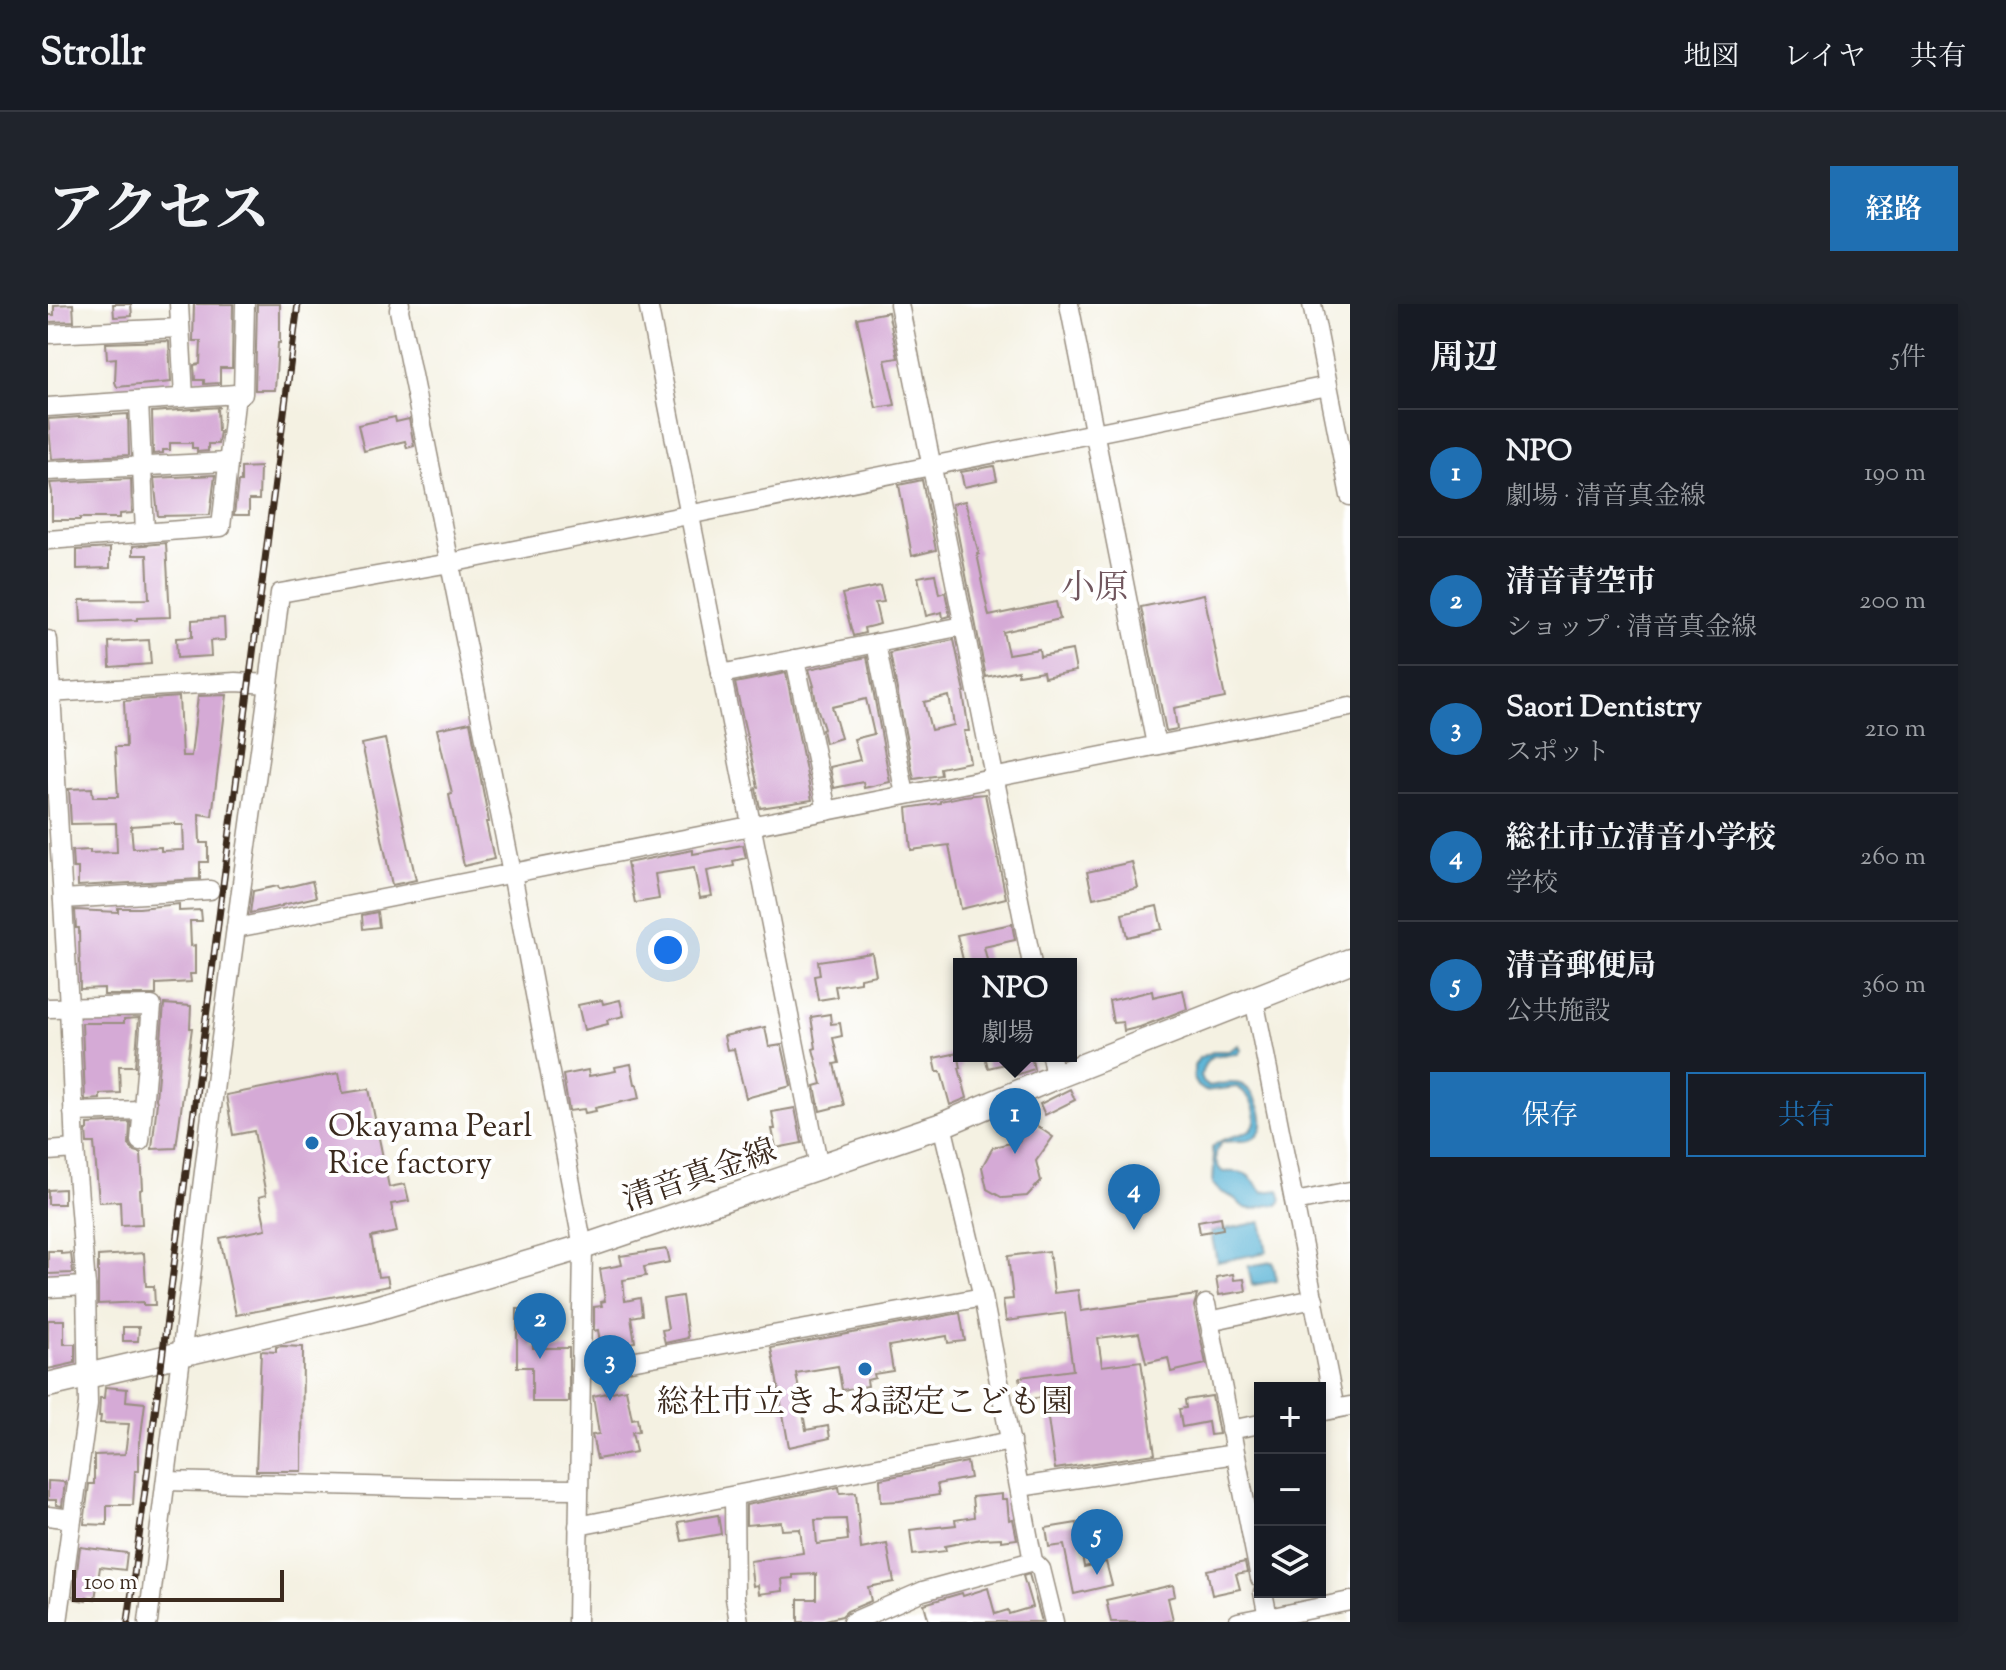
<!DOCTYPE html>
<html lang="ja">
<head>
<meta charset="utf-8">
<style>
	body { margin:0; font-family:"Sorts Mill Goudy","Noto Serif JP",serif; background:#20242c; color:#f1f3f6 }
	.controls { position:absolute; right:24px; bottom:24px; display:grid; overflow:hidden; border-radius:0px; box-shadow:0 4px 12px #0003 }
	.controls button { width:72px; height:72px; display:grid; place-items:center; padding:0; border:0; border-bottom:2px solid #363941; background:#171b24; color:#f1f3f6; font:40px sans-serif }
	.scale { position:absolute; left:24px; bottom:20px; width:212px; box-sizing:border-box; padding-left:8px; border:4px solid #3b2a1e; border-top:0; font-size:22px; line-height:28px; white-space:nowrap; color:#3b2a1e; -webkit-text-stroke:6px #fff; paint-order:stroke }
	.you { position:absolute; left:620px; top:646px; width:28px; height:28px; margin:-20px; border:6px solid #fff; border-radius:50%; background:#1a73e8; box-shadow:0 0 0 12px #1a73e833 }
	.badge { display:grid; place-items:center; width:52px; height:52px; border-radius:50%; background:#1f6fb2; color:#fff; font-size:26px; font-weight:700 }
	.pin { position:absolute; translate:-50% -66px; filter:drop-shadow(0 2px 4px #0008) }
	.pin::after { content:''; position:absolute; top:42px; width:28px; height:24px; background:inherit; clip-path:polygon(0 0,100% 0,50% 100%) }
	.popup { position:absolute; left:905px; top:654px; width:124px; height:104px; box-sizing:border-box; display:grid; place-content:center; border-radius:0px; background:#171b24; filter:drop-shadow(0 2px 6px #0005); font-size:26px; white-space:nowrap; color:#9ea1a6 }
	.popup b { font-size:30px; color:#f1f3f6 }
	.popup::after { content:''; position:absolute; left:50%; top:100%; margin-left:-16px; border:16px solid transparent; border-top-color:#171b24 }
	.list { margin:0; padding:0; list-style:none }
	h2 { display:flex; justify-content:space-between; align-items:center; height:104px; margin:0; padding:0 32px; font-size:34px }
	h2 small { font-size:26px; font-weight:400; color:#9ea1a6 }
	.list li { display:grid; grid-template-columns:52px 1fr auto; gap:24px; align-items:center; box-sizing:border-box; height:128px; padding:0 32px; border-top:2px solid #363941 }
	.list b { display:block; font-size:30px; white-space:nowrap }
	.list p { margin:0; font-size:26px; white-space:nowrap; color:#9ea1a6 }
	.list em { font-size:26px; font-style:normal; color:#9ea1a6 }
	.actions { display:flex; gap:16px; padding:24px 32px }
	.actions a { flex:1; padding:18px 0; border:2px solid #1f6fb2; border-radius:0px; text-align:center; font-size:28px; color:#1f6fb2 }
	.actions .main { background:#1f6fb2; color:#fff }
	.icon { flex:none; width:44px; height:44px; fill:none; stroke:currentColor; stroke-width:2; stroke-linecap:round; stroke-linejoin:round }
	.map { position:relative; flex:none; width:1302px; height:1318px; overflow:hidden; border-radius:0px }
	header { display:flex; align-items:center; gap:48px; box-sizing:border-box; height:112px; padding:0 40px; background:#171b24; border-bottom:2px solid #363941 }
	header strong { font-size:38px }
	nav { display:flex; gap:44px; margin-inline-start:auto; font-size:28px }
	.intro { display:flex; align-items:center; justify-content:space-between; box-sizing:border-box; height:192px; padding:0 48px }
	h1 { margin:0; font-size:56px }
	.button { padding:20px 36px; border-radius:0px; background:#1f6fb2; color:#fff; font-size:28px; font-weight:700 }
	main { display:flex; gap:48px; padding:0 48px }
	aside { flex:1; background:#171b24; border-radius:0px; box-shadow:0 4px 12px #0003 }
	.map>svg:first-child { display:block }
</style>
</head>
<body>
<header>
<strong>Strollr</strong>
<nav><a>地図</a><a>レイヤ</a><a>共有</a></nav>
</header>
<div class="intro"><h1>アクセス</h1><a class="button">経路</a></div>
<main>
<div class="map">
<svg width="1302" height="1318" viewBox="0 0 1302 1318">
	<rect width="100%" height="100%" fill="#fff"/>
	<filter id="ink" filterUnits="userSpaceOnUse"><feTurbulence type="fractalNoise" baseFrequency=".0125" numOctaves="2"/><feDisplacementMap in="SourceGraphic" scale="16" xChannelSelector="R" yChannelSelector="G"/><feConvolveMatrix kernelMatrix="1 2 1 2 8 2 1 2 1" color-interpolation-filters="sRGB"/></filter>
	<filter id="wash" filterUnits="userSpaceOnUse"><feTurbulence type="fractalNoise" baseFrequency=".006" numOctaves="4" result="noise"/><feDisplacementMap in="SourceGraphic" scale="32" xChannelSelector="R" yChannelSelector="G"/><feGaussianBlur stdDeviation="1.8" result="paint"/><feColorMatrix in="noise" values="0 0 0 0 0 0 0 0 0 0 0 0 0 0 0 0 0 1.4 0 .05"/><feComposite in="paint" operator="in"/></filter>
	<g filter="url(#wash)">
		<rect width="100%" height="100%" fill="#f4f1e2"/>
		<g fill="#57b2d5" stroke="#496e7a" stroke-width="2">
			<path d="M1191,741L1193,746L1190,750C1170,752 1159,746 1153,771L1155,778L1160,782C1171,781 1182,777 1192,780C1209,786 1224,823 1206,834C1196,839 1184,836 1174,838C1165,847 1166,861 1175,868C1199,867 1200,869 1215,888L1231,886L1234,896L1230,901C1216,899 1214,905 1204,905C1194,905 1193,900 1187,895C1178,888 1174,892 1165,880L1166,863L1164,844C1178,825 1215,839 1206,804C1203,794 1197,788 1189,783L1157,787L1150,782L1146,775V762L1151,754L1167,747H1181Z"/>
			<path d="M1213,918L1219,948L1169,958L1163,928Z"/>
			<path d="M1225,958L1229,977L1204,981L1200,962Z"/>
		</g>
		<g id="blocks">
			<g fill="#d5aad6" fill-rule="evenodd">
				<path d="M25,0L26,17L0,18V11H6V1Z"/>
				<path d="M65,0H83L84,12L66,13Z"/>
				<path d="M146,0H185L184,64H172V79L156,80V76H147L146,61L152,60L153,37H145Z"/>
				<path d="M209,0H232V39H230L227,86H207Z"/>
				<path d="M840,8L850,54L837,56L847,101L828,104L809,14Z"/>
				<path d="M119,37L121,38L123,78L69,83L67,78L68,54L59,55L58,39Z"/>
				<path d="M172,103L169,104L170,127H172L170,140H160V147L149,148V144H144V139H122V146H115V149L105,150L104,108Z"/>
				<path d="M80,110L81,151L4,155L0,115Z"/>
				<path d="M347,113L348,118L361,115L366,142L359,144L357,137L316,147L310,121Z"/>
				<path d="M946,162L949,176L916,183L913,168Z"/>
				<path d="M212,163L211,196H201V211H186L190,178H193V164Z"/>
				<path d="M167,171L162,211L110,212L106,174Z"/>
				<path d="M83,175L84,209L72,210V214H32V216H4V188L2,179Z"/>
				<path d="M874,176L888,246L864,252L851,181Z"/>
				<path d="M917,197L931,250H929L934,274L933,275L941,312L1008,298L1012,315L955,328L960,350L991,345L992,352L1024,346L1028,367L996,373L995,367L970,371V366L938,373L904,200Z"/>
				<path d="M118,239L122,313L89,314V316L33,318L32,296L101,295L99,251H85V242Z"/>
				<path d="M62,244V264L29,265V246Z"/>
				<path d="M887,270L891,290L897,288L902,312L895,314L894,308L878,312L870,273Z"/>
				<path d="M832,282L836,298L827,299L832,320L816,324L817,329L805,332L794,290Z"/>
				<path d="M1156,290L1177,394L1126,404L1129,425L1118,427L1093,303Z"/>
				<path d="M176,314L177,336L162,337L163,352L129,354L128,334L144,333V316Z"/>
				<path d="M101,336L103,360L62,363L61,338Z"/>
				<path d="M906,336L917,388L915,389L921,427H916L922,458L892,464L893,471L866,475L842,349ZM901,392L906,421L883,426L876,398Z"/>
				<path d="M819,353L842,478L816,484L815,478L786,484L782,463L812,456L806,435L826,430L818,395L784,403L793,434L777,439L774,426L776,425L769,403L765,382H766L761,365Z"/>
				<path d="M738,369L764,496L712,504L708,484L710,483L687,379Z"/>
				<path d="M179,391L164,512L151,510L152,539H160V558H152V575L30,582V564H25L24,547L42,546V549L69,548L68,519L23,520L21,485L44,484L45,493H70L67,443H78L76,397L131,393L134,452H143L150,392ZM127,519V521H135L136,546L113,547V543L85,544L83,522Z"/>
				<path d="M422,418L441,518H438L446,555L416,562L401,491L404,490L389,425Z"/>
				<path d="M337,435L368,576L344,581L314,440Z"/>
				<path d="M937,490L958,594L913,605L901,541L863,546L859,504L892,499V497L916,492Z"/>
				<path d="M695,541L698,554L685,557L686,562L659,567L664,592L652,594L646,564L607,570L611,595L587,599L579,559L645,546V550Z"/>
				<path d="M1084,558L1090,584L1045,594L1039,568Z"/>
				<path d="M264,577L268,593L234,601V602L202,609L205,587L230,582L231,585Z"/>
				<path d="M131,600V607L153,606L154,617H142L143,642L147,641V670H142L143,678L108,680V691H56V684L32,685L31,624H28L27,606L70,608V604H91Z"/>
				<path d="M1109,602L1114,625L1079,633L1074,610Z"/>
				<path d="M329,608L331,623L315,625L314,611Z"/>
				<path d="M964,620L967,636L936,643L940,660H916L909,631Z"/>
				<path d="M824,649L828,671L812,674V678L787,682L789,693L770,696L766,672L772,671L770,657Z"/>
				<path d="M1135,686L1139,705L1092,723L1076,727L1075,718L1065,719L1061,697L1104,687L1105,693Z"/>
				<path d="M554,696L555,700L572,696L576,712L559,716L560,720L536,726L530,701Z"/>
				<path d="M116,700L143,702L142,724H144L128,844L104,845L109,798L108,795Z"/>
				<path d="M782,710L783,720L792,719L794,732L785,734L791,759L786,760L796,801L772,807L767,782L774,780L765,745L768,744L763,713Z"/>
				<path d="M91,714L87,762H71L72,789L52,790V795L37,796L34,719H76V715Z"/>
				<path d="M717,723L721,743L734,741L743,782L698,794L686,745L679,746L676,732Z"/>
				<path d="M910,749L913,764H911L919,794L902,801L893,768H889L886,754Z"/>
				<path d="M937,752H983L986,765L968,771L965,758L940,764Z"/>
				<path d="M583,760L587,780H589L592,794L547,804L548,807L537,809L536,805L521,807L515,771L540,766L541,772L568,767L567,763Z"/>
				<path d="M291,769L295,789L321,785L341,883L357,880L361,897L343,900L349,928L323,933L330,973L339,972L341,982L188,1011L172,934L218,925L211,893L218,891L206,827L185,831L178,791Z"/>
				<path d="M1022,785L1027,796L997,811L992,800Z"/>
				<path d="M747,804L754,839L728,844L724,825H727L724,808Z"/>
				<path d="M82,818L81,841L86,847L93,849L95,885L92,886L94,920L73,921L72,897L51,898L46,839H39L38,826H40V820Z"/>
				<path d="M983,818L1005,833L988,857L993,877L979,892L955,894L939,885L934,863L945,843L971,837Z"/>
				<path d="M16,885V900H0V886Z"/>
				<path d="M1173,913L1175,925L1152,929L1150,917Z"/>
				<path d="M619,945L622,958L596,963L598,972L575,976L577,997L592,994L594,1011L583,1013L587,1038L553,1043L550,1026L546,1027V1003L554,1002L553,998L557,997L552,965L574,961L572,952Z"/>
				<path d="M0,947H13V950L23,949L25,969L0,970Z"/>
				<path d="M1001,947L1006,989L1030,986L1033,1007L1149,991L1146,1002L1158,1060L1123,1068L1120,1054L1098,1059L1091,1029L1050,1034L1054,1062L1093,1057L1107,1150L1007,1165L997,1093L975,1096L972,1073L1025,1066L1017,1009L958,1017L955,996L965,995L960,952Z"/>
				<path d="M96,949L98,982H106L107,1001H95V998L50,1000V952Z"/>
				<path d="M1185,970L1186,976L1196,975L1198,987L1171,991L1168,973Z"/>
				<path d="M634,992L640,1034L617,1039L614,1026L620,1025L615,995Z"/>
				<path d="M469,1005H485V1044H521V1098H484V1063H469Z"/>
				<path d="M912,1009L917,1037L900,1039L899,1032L841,1042L845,1067L826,1070L827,1074L819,1076L820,1082L794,1086L790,1062L748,1069L758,1126L780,1122L782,1134L741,1143L723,1044Z"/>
				<path d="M0,1016H16V1040H27V1059L0,1065Z"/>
				<path d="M75,1023H91L90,1037H75Z"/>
				<path d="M235,1042L255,1043L254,1167H208L213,1047L228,1048V1043Z"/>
				<path d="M57,1083L79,1085L78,1097L97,1099L92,1139L91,1138V1167H87L85,1201H59V1221L36,1220L41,1180H46V1151L77,1150L81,1120L52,1119L53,1112H51L52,1094H56Z"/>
				<path d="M578,1085L584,1115L589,1114L591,1127L584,1128L588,1148L549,1155L544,1131L551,1130L545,1092Z"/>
				<path d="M1164,1092L1171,1130L1162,1131L1160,1118L1134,1123L1131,1105L1138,1104L1137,1096Z"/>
				<path d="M919,1158L922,1174L889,1180L891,1191L851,1197L833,1198L832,1175Z"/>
				<path d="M0,1177L17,1178L14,1202L8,1201V1196H0Z"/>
				<path d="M791,1183L792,1189L808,1188L813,1245L839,1240L846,1278L820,1283L823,1297L799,1307L794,1312L777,1316V1318H750V1295H768V1270L745,1271V1274L734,1275L735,1287L711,1290L710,1281L705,1282L702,1257L755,1249L752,1225L734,1226L733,1218L698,1221V1201ZM798,1215L800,1236L769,1240L767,1216Z"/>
				<path d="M954,1190V1195H959L961,1216L965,1215L969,1235L953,1237V1234L933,1235L897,1242L898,1247L865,1251L862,1226L908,1221L907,1216L926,1213L924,1193Z"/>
				<path d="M670,1211L673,1230L634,1237L630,1218Z"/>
				<path d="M1029,1219L1036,1263L1058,1258L1064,1281L1026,1290L1016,1241L1001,1243L998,1224Z"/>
				<path d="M32,1243L79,1249L77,1266L52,1263L47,1295L39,1293L38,1297L27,1295L26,1292Z"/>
				<path d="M1197,1258L1199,1268L1188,1270L1192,1285L1164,1291L1159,1266Z"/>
				<path d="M981,1270L994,1318H881L876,1300L914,1289L915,1292L940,1284L947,1310L960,1306L961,1310L984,1303L975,1272Z"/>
				<path d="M1125,1281L1127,1292L1120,1294L1125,1316L1113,1318H1063L1058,1296Z"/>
			</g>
		</g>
	</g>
	<g filter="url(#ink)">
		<use href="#blocks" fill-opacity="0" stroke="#988e80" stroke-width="2"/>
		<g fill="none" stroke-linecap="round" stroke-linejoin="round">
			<g stroke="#988e80" stroke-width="21">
				<g id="minor">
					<path d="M131,0L136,93"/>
					<path d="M352,0L351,6L464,569L535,943L529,1318"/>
					<path d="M600,0L771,863"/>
					<path d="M851,0L984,660"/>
					<path d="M1021,0L1108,441"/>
					<path d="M1264,0L1302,192"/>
					<path d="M0,30L132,24"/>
					<path d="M188,90H195L197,0"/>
					<path d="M91,97L97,229"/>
					<path d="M0,103L188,90L173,223L0,236"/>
					<path d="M0,167L180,158"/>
					<path d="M0,336L21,703L27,845L38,982L40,1100L10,1318"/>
					<path d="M828,339L857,491"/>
					<path d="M747,355L779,507"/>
					<path d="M673,370L915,322"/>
					<path d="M0,389L188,378L221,380L232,289L402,259L1280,82"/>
					<path d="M15,595L162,586"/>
					<path d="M188,624L1302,403"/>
					<path d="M1206,695L1287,1105"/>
					<path d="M0,704L104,702L92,837"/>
					<path d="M1003,752L1007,773"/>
					<path d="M25,808L94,806"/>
					<path d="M894,821L935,993L985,1257L993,1265L1006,1318"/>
					<path d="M0,847L27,845"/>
					<path d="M1247,898L1302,887"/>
					<path d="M0,984L38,982"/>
					<path d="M1158,1000L1212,1274"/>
					<path d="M1161,1017L1266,995"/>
					<path d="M533,1066L935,993"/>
					<path d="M1272,1108L1302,1102"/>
					<path d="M1182,1126L1212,1120"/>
					<path d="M118,1177L399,1184L531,1185"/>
					<path d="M972,1183L1187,1150"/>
					<path d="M686,1192L687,1294L691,1318"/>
					<path d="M0,1212L24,1215"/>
					<path d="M530,1222L963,1137"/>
					<path d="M1215,1288L1221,1318"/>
					<path d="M1220,1314L1302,1297"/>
					<path d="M100,1318L168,771L221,380"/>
					<path d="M804,1318L875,1287L985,1257"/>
					<path d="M1190,1318L1220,1312"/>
				</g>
			</g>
			<g stroke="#988e80" stroke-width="27">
				<path id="major" d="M0,1081L318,1007L535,943L894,821L1007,773L1302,657"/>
			</g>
			<use href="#minor" stroke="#fff" stroke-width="18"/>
			<use href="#major" stroke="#fff" stroke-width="24"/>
			<g stroke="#3b2a1e" stroke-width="7">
				<path id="rail" d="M80,1318L250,0"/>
			</g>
			<use href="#rail" stroke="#fff" stroke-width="4" stroke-dasharray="12" stroke-linecap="butt"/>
		</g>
	</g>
	<g fill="#1f6fb2" stroke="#fff" stroke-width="3">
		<circle cx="264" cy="839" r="8"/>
		<circle cx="817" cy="1065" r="8"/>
	</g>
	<g text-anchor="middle" stroke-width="8" stroke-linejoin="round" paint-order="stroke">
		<g font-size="32" fill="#3b2a1e" stroke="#fff" text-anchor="start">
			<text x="280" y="832">Okayama Pearl<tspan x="280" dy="37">Rice factory</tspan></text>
			<text x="817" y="1108" text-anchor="middle">総社市立きよね認定こども園</text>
		</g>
		<g font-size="32" fill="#3b2a1e" stroke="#fff">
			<text transform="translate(651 870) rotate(-19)" y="11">清音真金線</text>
		</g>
		<g font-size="34" fill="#71575e" stroke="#fff">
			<text x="1047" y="294">小原</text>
		</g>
	</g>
</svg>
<div class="controls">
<button>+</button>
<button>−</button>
<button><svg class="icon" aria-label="layers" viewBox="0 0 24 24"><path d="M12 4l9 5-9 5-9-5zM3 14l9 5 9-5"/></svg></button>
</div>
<div class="scale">100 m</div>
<div class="you"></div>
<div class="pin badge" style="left:967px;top:850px">1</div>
<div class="popup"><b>NPO</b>劇場</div>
<div class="pin badge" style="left:492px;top:1055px">2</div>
<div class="pin badge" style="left:562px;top:1097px">3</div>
<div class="pin badge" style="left:1086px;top:926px">4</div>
<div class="pin badge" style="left:1049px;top:1271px">5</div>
</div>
<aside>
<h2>周辺<small>5件</small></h2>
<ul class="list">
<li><span class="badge">1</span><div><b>NPO</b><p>劇場 · 清音真金線</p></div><em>190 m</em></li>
<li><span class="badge">2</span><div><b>清音青空市</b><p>ショップ · 清音真金線</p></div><em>200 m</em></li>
<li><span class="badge">3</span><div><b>Saori Dentistry</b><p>スポット</p></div><em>210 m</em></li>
<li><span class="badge">4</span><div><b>総社市立清音小学校</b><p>学校</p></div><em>260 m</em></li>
<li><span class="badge">5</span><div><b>清音郵便局</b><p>公共施設</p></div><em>360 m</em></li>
</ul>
<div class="actions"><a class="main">保存</a><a>共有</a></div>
</aside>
</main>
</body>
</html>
